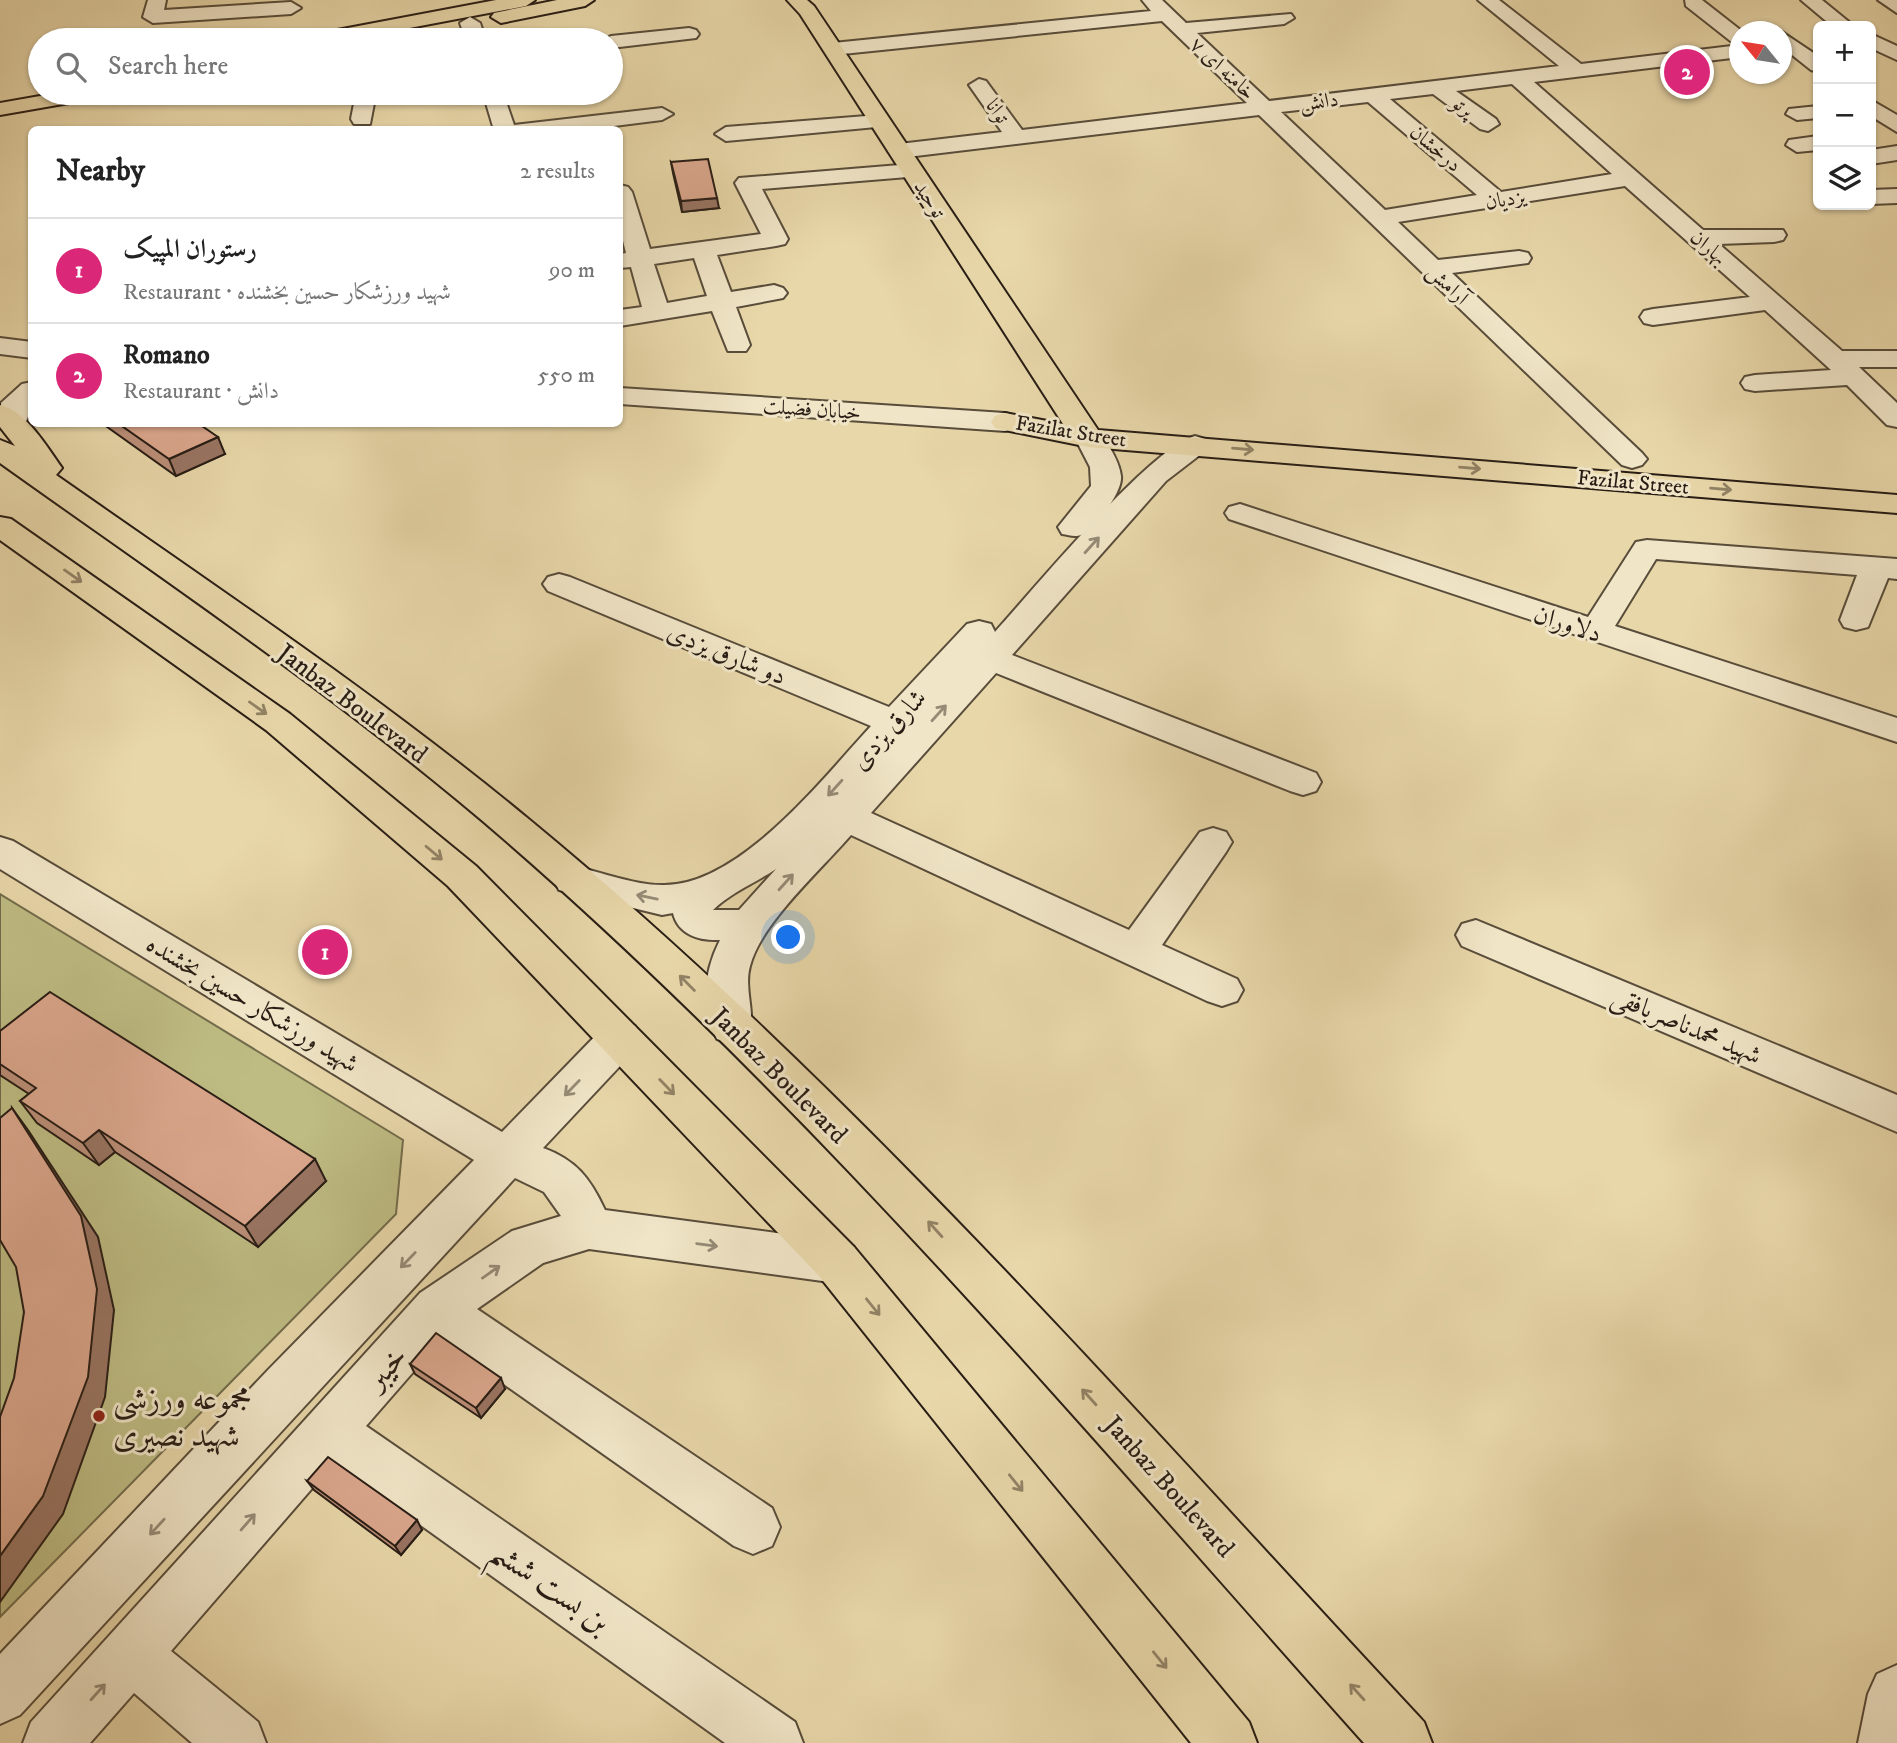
<!DOCTYPE html>
<html lang="en">
<head>
<meta charset="utf-8">
<style>
	body { margin:0; font-family:"IM FELL DW Pica",Amiri,serif; background:#f2f2f2; color:#222 }
	.controls { position:absolute; right:21px; top:21px; display:grid; overflow:hidden; border-radius:10px; box-shadow:0 2px 5px #0004 }
	.controls button { width:63px; height:63px; display:grid; place-items:center; padding:0; border:0; border-bottom:2px solid #e0e0e0; background:#fff; color:#222; font:35px sans-serif }
	.compass { position:absolute; left:1729px; top:21px; width:63px; height:63px; border-radius:50%; background:#fff; box-shadow:0 2px 5px #0004; rotate:300deg }
	.you { position:absolute; left:789px; top:938px; width:24px; height:24px; margin:-18px; border:5px solid #fff; border-radius:50%; background:#1a73e8; box-shadow:0 0 0 10px #1a73e833 }
	.badge { display:grid; place-items:center; width:46px; height:46px; border-radius:50%; background:#db2777; color:#fff; font-size:23px; font-weight:700 }
	.pin { position:absolute; translate:-50% -50%; border:4px solid #fff; box-shadow:0 2px 7px #0006 }
	.list { margin:0; padding:0; list-style:none }
	h2 { display:flex; justify-content:space-between; align-items:center; height:91px; margin:0; padding:0 28px; font-size:30px }
	h2 small { font-size:23px; font-weight:400; color:#767676 }
	.list li { display:grid; grid-template-columns:46px 1fr auto; gap:21px; align-items:center; box-sizing:border-box; height:105px; padding:0 28px; border-top:2px solid #e0e0e0 }
	.list b { display:block; font-size:26px; white-space:nowrap }
	.list p { margin:0; font-size:23px; white-space:nowrap; color:#767676 }
	.list em { font-size:23px; font-style:normal; color:#767676 }
	.icon { flex:none; width:38px; height:38px; fill:none; stroke:currentColor; stroke-width:2; stroke-linecap:round; stroke-linejoin:round }
	.map { position:relative; flex:none; width:1897px; height:1743px; overflow:hidden }
	.search { position:absolute; background:#fff; box-shadow:0 2px 5px #0004; left:28px; top:28px; width:595px; height:77px; display:flex; align-items:center; gap:18px; box-sizing:border-box; padding:0 24px; border-radius:38px; color:#767676; font-size:26px }
	.panel { position:absolute; background:#fff; box-shadow:0 2px 5px #0004; left:28px; top:126px; width:595px; height:301px; border-radius:10px }
	.map>svg:first-child { display:block }
</style>
</head>
<body>
<div class="map">
<svg width="1897" height="1743" viewBox="0 0 1897 1743">
	<rect width="100%" height="100%" fill="#e8d7a9"/>
	<filter id="stains"><feTurbulence type="fractalNoise" baseFrequency=".00286" numOctaves="4"/><feColorMatrix values="0 0 0 0 .2 0 0 0 0 .09 0 0 0 0 .02 0 0 0 .5 -.17"/></filter>
	<radialGradient id="worn" r=".72"><stop offset=".6" stop-color="#630" stop-opacity="0"/><stop offset="1" stop-color="#630" stop-opacity=".3"/></radialGradient>
	<path fill="#bebc83" stroke="#736c4c" stroke-width="2" d="M0,894L403,1140L396,1214L0,1617Z"/>
	<g fill="none" stroke-linecap="round" stroke-linejoin="round">
		<g stroke="#584c3a" stroke-width="4">
			<g id="minor">
				<path d="M148,0H166L164,10L291,2L301,8L291,14L153,23L143,17Z"/>
				<path d="M1142,0H1162L1186,23L1291,14L1294,18L1284,24L1197,33L1269,101L1559,66L1478,0H1499L1581,64L1740,45V57L1534,82L1703,230H1783L1786,235L1783,240L1774,242L1719,244L1842,351H1897V367H1859L1897,403V427L1887,425L1847,385L1755,391L1745,389L1741,383L1745,377L1755,375L1831,370L1765,310L1653,325L1644,323L1640,317L1644,311L1653,309L1750,297L1625,186L1398,222L1438,260L1519,251L1528,253L1531,258L1528,263L1452,273L1642,453L1647,459L1642,465L1632,468L1622,465L1259,115L899,158L888,151L899,144L1002,132L969,85L979,79L986,81L1022,130L1247,103L1162,21L833,55L823,49L833,43L1151,11ZM1512,84L1612,174L1501,192L1390,99L1433,94L1480,129L1488,131L1499,124L1496,119L1456,91ZM1368,102L1477,195L1385,210L1281,112Z"/>
				<path d="M1685,0H1702L1743,32H1740V45L1733,43L1686,6Z"/>
				<path d="M1801,0H1822L1854,26H1832Z"/>
				<path d="M1878,0H1897V13Z"/>
				<path d="M470,17L480,23L486,40H466L460,23Z"/>
				<path d="M689,28L696,30L699,34L696,38L611,48V40H602L611,36Z"/>
				<path d="M1782,32L1818,56V72L1811,70L1782,47Z"/>
				<path d="M1871,34L1897,46V60L1871,48Z"/>
				<path d="M356,93H376L370,124H354L351,119Z"/>
				<path d="M483,93H503L514,125L662,108L673,114L662,120L582,130H494Z"/>
				<path d="M1871,100L1897,115V132L1871,116Z"/>
				<path d="M1818,106V118L1797,120L1786,114L1789,109Z"/>
				<path d="M879,115L887,116L890,121L887,126L726,141L715,134L726,127Z"/>
				<path d="M1818,136V150L1797,152L1786,145L1789,140Z"/>
				<path d="M1897,146V160L1871,164V150Z"/>
				<path d="M912,164L920,166L923,171L920,176L762,189L788,239L785,244L776,246L717,255L731,292L774,285L783,288L787,293L783,298L736,307L750,345L746,351H728L712,311L620,326V310L642,307L631,267L620,268V254L626,253L620,229V185L628,187L632,192L650,249L761,234L735,183L739,178ZM694,258L707,296L667,303L654,264Z"/>
				<path d="M1897,189V203L1871,204V190Z"/>
				<path d="M0,338L32,342V358L0,354Z"/>
				<path d="M32,382C32,397 31,416 22,429L12,432L2,429L1,403L22,384Z"/>
				<path d="M620,388L1005,413L1015,416L1019,422L1015,428L1005,431L620,404Z"/>
				<path d="M1089,429L1099,432C1108,444 1119,460 1121,476C1123,491 1097,526 1083,534C1076,538 1069,535 1062,534L1058,527L1091,486L1090,467L1075,438L1079,432Z"/>
				<path d="M1195,436L1205,439L1209,445L1205,451L1166,481L1012,655L1316,773L1321,782L1316,791L1303,795L1290,791L996,673L871,813L1129,930L1200,832L1213,828L1226,832L1232,842L1226,852L1162,945L1237,979L1243,990L1237,1001L1222,1006L1207,1001L851,835C821,870 761,923 750,966C743,991 758,1017 747,1039L732,1044L717,1039C700,1006 704,972 720,940C700,941 678,935 673,913L662,915L559,890L554,880L559,870L573,866C601,872 634,885 662,885C739,887 823,778 871,726L548,591L543,584L548,577L559,574L570,577L889,707L967,624L979,621L991,624L995,632C1032,591 1151,447 1195,436ZM776,869L739,910H713C730,893 755,883 776,869Z"/>
				<path d="M1240,504L1588,617L1636,542L1647,540L1897,559V579L1888,578L1868,627L1856,630L1844,627L1840,620L1857,575L1656,559L1615,626L1897,718V742L1229,519L1225,513L1229,507Z"/>
				<path d="M0,837L13,841L502,1132L605,1026L620,1021L635,1026L641,1038L635,1050L543,1148C576,1160 590,1178 605,1210L837,1241L854,1247L861,1262L854,1277L837,1283L589,1249L543,1263L477,1309L772,1508L780,1527L772,1546L753,1554L734,1546L441,1340L366,1426L795,1722L803,1743H725L334,1463L171,1651L258,1722L266,1743H192L134,1693L90,1743H23L31,1722L420,1293L512,1231L561,1216L544,1192L515,1178L20,1715L0,1724V1654L268,1370L474,1160L0,869Z"/>
				<path d="M1476,920L1897,1095V1132L1462,946L1456,935L1462,924Z"/>
				<path d="M1897,1665V1743H1858L1868,1694L1877,1674Z"/>
			</g>
		</g>
		<g stroke="#281d15" stroke-width="4">
			<g id="major">
				<path d="M496,0H535L526,6L346,40H306L316,34Z"/>
				<path d="M557,0H594L585,6L501,23L491,17L494,13Z"/>
				<path d="M787,0H807L814,6L1098,430L1897,495V513L1089,447L995,428L991,422L995,416L1005,413L1063,424L800,14Z"/>
				<path d="M57,93H102L92,99L0,115V103Z"/>
				<path d="M0,405C26,411 47,447 62,468L56,475C216,587 380,696 531,821C856,1089 1137,1415 1424,1722L1432,1743H1364C1088,1434 820,1114 506,841C347,703 171,585 0,463V440L15,446L0,427Z"/>
				<path d="M0,517L11,519L290,714L476,866L854,1247L1249,1722L1257,1743H1191L820,1277L448,886L266,730L0,540Z"/>
			</g>
		</g>
		<use href="#minor" fill="#f0e5c7" fill-rule="evenodd"/>
		<use href="#major" fill="#e8d7a9" fill-rule="evenodd"/>
	</g>
	<g fill="#bb8f78" stroke="#281d15" stroke-width="2">
		<path d="M671,162L719,208L682,212L673,173Z"/>
		<path d="M103,424H199L225,454L176,476Z"/>
		<path d="M0,1031L326,1181L258,1247L115,1152L99,1165L37,1123L20,1101L29,1094L0,1075Z"/>
		<path d="M410,1364L505,1389L481,1418L415,1374Z"/>
		<path d="M307,1481L422,1530L401,1555L314,1490Z"/>
	</g>
	<g fill="#997462" stroke="#281d15" stroke-width="2">
		<path d="M717,198L719,208L682,212L681,201Z"/>
		<path d="M218,437L225,454L176,476L169,459Z"/>
		<path d="M12,1108L28,1130L98,1237L114,1310L105,1397L63,1514L0,1602V1556L43,1496Z"/>
		<path d="M99,1130L115,1152L99,1165L83,1143Z"/>
		<path d="M315,1159L326,1181L258,1247L245,1226Z"/>
		<path d="M501,1378L505,1389L481,1418L476,1408Z"/>
		<path d="M417,1520L422,1530L401,1555L395,1546Z"/>
	</g>
	<g fill="#daa68c" stroke="#281d15" stroke-width="2">
		<path d="M708,159L717,198L681,201L671,162Z"/>
		<path d="M119,424H199L218,437L169,459Z"/>
		<path d="M50,992L315,1159L245,1226L99,1130L83,1143L20,1101L36,1088L0,1064V1031Z"/>
		<path d="M12,1108L81,1216L97,1289L88,1377L43,1496L0,1556V1417L14,1378L24,1312L16,1267L0,1240V1118Z"/>
		<path d="M436,1333L501,1378L476,1408L410,1364Z"/>
		<path d="M328,1457L417,1520L395,1546L307,1481Z"/>
	</g>
	<defs><path id="oneway-shaft" d="M-6 0H5M1.5-3L5.5 0L1.5 3" fill="none" stroke-width="1.6" stroke-linecap="round" stroke-linejoin="round" transform="scale(1.75)"/></defs>
	<g stroke="#928366">
		<use href="#oneway-shaft" transform="translate(1243 449) rotate(5)"/>
		<use href="#oneway-shaft" transform="translate(1470 468) rotate(5)"/>
		<use href="#oneway-shaft" transform="translate(1721 489) rotate(5)"/>
		<use href="#oneway-shaft" transform="translate(73 576) rotate(35)"/>
		<use href="#oneway-shaft" transform="translate(258 708) rotate(35)"/>
		<use href="#oneway-shaft" transform="translate(434 853) rotate(40)"/>
		<use href="#oneway-shaft" transform="translate(687 983) rotate(-135)"/>
		<use href="#oneway-shaft" transform="translate(667 1087) rotate(46)"/>
		<use href="#oneway-shaft" transform="translate(935 1229) rotate(-132)"/>
		<use href="#oneway-shaft" transform="translate(873 1307) rotate(51)"/>
		<use href="#oneway-shaft" transform="translate(1089 1397) rotate(-132)"/>
		<use href="#oneway-shaft" transform="translate(1016 1483) rotate(51)"/>
		<use href="#oneway-shaft" transform="translate(1160 1660) rotate(51)"/>
		<use href="#oneway-shaft" transform="translate(1357 1692) rotate(-132)"/>
	</g>
	<g stroke="#968b77">
		<use href="#oneway-shaft" transform="translate(1092 545) rotate(-48)"/>
		<use href="#oneway-shaft" transform="translate(939 713) rotate(-48)"/>
		<use href="#oneway-shaft" transform="translate(835 788) rotate(132)"/>
		<use href="#oneway-shaft" transform="translate(786 882) rotate(-48)"/>
		<use href="#oneway-shaft" transform="translate(647 897) rotate(-168)"/>
		<use href="#oneway-shaft" transform="translate(572 1088) rotate(134)"/>
		<use href="#oneway-shaft" transform="translate(707 1245) rotate(8)"/>
		<use href="#oneway-shaft" transform="translate(408 1260) rotate(134)"/>
		<use href="#oneway-shaft" transform="translate(491 1272) rotate(-35)"/>
		<use href="#oneway-shaft" transform="translate(248 1522) rotate(-49)"/>
		<use href="#oneway-shaft" transform="translate(157 1527) rotate(133)"/>
		<use href="#oneway-shaft" transform="translate(98 1692) rotate(-48)"/>
	</g>
	<circle fill="#8f2418" stroke="#f0e5c7" stroke-width="2.5" cx="99" cy="1416" r="7"/>
	<g text-anchor="middle" stroke-width="6" stroke-linejoin="round" paint-order="stroke">
		<g font-size="21" fill="#281d15" stroke="#f0e5c7">
			<text transform="translate(1223 68) rotate(43)" y="7">خامنه ای ۷</text>
			<text transform="translate(1319 101) rotate(-7)" y="7">دانش</text>
			<text transform="translate(1463 106) rotate(36)" y="7">پرتو</text>
			<text transform="translate(998 111) rotate(54)" y="7">توانا</text>
			<text transform="translate(1436 148) rotate(40)" y="7">درخشان</text>
			<text transform="translate(930 199) rotate(57)" y="7">توحید</text>
			<text transform="translate(1505 199) rotate(-9)" y="7">یزدیان</text>
			<text transform="translate(1709 247) rotate(41)" y="7">بهاران</text>
			<text transform="translate(1448 284) rotate(44)" y="7">آرامش</text>
			<text transform="translate(812 409) rotate(4)" y="7">خیابان فضیلت</text>
			<text transform="translate(1071 431) rotate(9)" y="7">Fazilat Street</text>
			<text transform="translate(1633 482) rotate(5)" y="7">Fazilat Street</text>
		</g>
		<g font-size="26" fill="#281d15" stroke="#f0e5c7">
			<text transform="translate(1568 623) rotate(18)" y="9">دلاوران</text>
			<text transform="translate(727 653) rotate(22)" y="9">دو شارق یزدی</text>
			<text transform="translate(353 703) rotate(37)" y="9">Janbaz Boulevard</text>
			<text transform="translate(888 729) rotate(-48)" y="9">شارق یزدی</text>
			<text transform="translate(253 1003) rotate(31)" y="9">شهید ورزشکار حسین بخشنده</text>
			<text transform="translate(1687 1025) rotate(23)" y="9">شهید محمدناصربافقی</text>
			<text transform="translate(780 1075) rotate(45)" y="9">Janbaz Boulevard</text>
			<text transform="translate(1170 1486) rotate(48)" y="9">Janbaz Boulevard</text>
		</g>
		<g font-size="32" fill="#281d15" stroke="#f0e5c7">
			<text transform="translate(385 1367) rotate(-48)" y="11">خیبر</text>
			<text transform="translate(551 1586) rotate(35)" y="11">بن بست ششم</text>
		</g>
		<g font-size="32" fill="#281d15" stroke="#f0e5c7" text-anchor="start">
			<text x="113" y="1409">مجموعه ورزشی<tspan x="113" dy="37">شهید نصیری</tspan></text>
		</g>
	</g>
	<rect width="100%" height="100%" filter="url(#stains)"/>
	<rect width="100%" height="100%" fill="url(#worn)"/>
</svg>
<div class="controls">
<button>+</button>
<button>−</button>
<button><svg class="icon" aria-label="layers" viewBox="0 0 24 24"><path d="M12 4l9 5-9 5-9-5zM3 14l9 5 9-5"/></svg></button>
</div>
<svg class="compass" viewBox="-18 -18 36 36"><path d="M0-13l5 13h-10z" fill="#e53935"/><path d="M0 13l5-13h-10z" fill="#767676"/></svg>
<div class="you"></div>
<div class="pin badge" style="left:325px;top:952px">1</div>
<div class="pin badge" style="left:1687px;top:72px">2</div>
<div class="search"><svg class="icon" aria-label="search" viewBox="0 0 24 24"><circle cx="10" cy="10" r="6"/><path d="M15 15l6 6"/></svg>Search here</div>
<section class="panel">
<h2>Nearby<small>2 results</small></h2>
<ul class="list">
<li><span class="badge">1</span><div><b>رستوران المپیک</b><p>Restaurant · شهید ورزشکار حسین بخشنده</p></div><em>90 m</em></li>
<li><span class="badge">2</span><div><b>Romano</b><p>Restaurant · دانش</p></div><em>550 m</em></li>
</ul>
</section>
</div>
</body>
</html>
